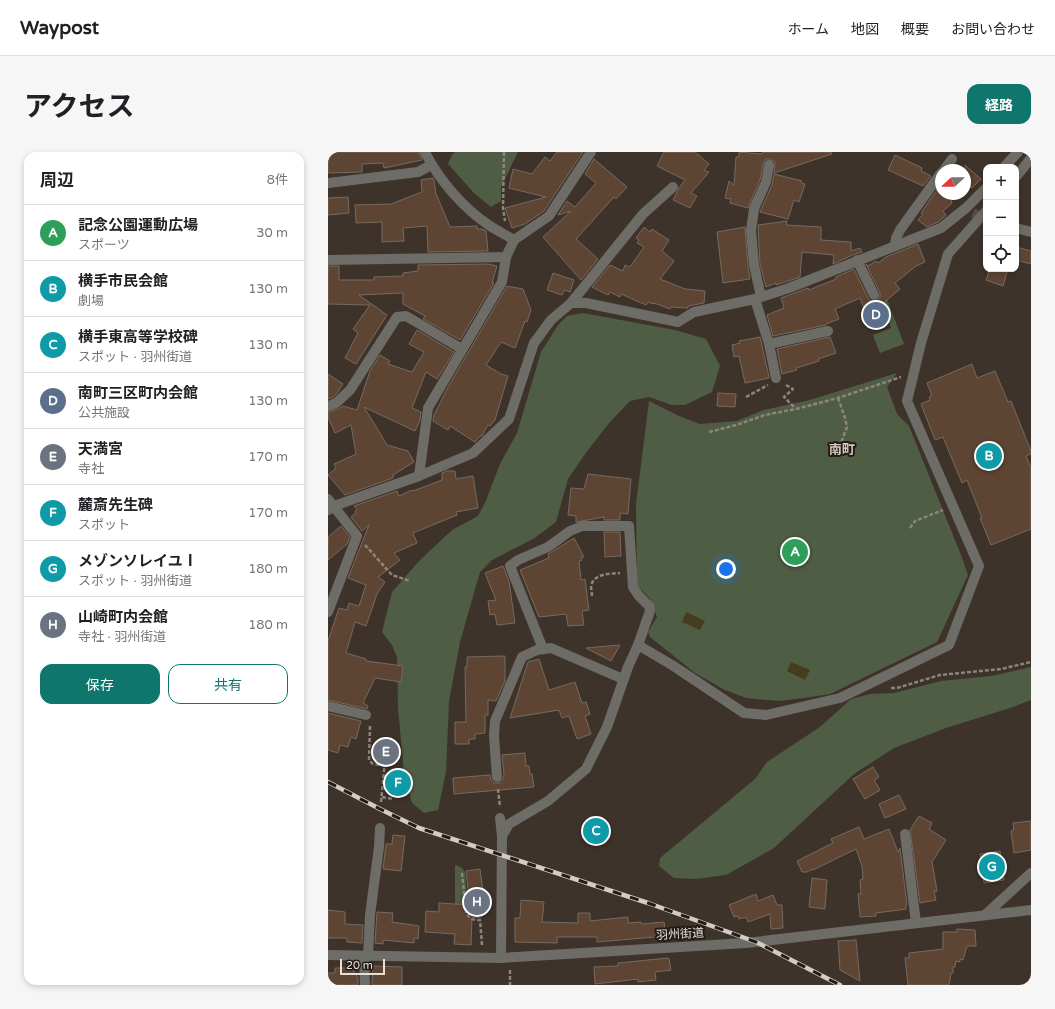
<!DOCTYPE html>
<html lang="ja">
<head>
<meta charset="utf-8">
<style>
	body { margin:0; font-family:"Varela Round","Noto Sans JP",sans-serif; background:#f6f6f6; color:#202124 }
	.controls { position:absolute; right:12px; top:12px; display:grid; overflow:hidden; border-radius:8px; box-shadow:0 2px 6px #0003 }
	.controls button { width:36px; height:36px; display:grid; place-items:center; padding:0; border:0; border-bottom:1px solid #e0e0e0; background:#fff; color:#202124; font:20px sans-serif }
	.compass { position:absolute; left:607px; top:12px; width:36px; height:36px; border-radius:50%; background:#fff; box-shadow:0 2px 6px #0003; rotate:248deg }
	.scale { position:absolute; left:12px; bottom:10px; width:45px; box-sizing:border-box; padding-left:4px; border:2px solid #e6dfda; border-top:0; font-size:11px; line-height:14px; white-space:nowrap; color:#e6dfda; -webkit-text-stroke:3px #211c18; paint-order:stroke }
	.you { position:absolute; left:398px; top:417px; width:14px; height:14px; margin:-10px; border:3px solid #fff; border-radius:50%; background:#1a73e8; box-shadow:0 0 0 6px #1a73e833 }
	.badge { display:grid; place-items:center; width:26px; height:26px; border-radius:50%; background:#0f766e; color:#fff; font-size:13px; font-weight:700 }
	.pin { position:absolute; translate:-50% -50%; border:2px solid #fff; box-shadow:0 1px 4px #0006 }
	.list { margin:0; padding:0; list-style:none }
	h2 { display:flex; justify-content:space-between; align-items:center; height:52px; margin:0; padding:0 16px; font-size:17px }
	h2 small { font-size:13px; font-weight:400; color:#757577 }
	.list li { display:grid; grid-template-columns:26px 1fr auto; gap:12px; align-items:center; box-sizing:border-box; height:56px; padding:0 16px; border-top:1px solid #e0e0e0 }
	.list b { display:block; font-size:15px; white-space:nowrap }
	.list p { margin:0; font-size:13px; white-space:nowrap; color:#757577 }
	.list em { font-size:13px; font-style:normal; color:#757577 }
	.actions { display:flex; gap:8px; padding:12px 16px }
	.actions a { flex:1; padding:9px 0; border:1px solid #0f766e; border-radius:12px; text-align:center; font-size:14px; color:#0f766e }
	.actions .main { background:#0f766e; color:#fff }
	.icon { flex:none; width:22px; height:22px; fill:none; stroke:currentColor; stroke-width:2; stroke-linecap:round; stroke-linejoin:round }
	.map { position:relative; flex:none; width:703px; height:833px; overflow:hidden; border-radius:12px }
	header { display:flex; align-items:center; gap:24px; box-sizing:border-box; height:56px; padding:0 20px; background:#fff; border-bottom:1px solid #e0e0e0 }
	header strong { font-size:19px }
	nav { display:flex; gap:22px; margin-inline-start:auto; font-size:14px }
	.intro { display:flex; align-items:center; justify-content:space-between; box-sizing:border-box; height:96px; padding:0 24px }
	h1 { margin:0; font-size:28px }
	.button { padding:10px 18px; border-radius:12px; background:#0f766e; color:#fff; font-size:14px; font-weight:700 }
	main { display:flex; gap:24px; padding:0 24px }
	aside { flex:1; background:#fff; border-radius:12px; box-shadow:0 2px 6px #0003 }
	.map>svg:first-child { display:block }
</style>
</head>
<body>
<header>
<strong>Waypost</strong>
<nav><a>ホーム</a><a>地図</a><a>概要</a><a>お問い合わせ</a></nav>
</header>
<div class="intro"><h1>アクセス</h1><a class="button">経路</a></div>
<main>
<aside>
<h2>周辺<small>8件</small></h2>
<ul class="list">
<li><span class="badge" style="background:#2e9e5b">A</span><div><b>記念公園運動広場</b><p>スポーツ</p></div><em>30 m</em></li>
<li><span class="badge" style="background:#0f9aa8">B</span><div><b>横手市民会館</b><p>劇場</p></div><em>130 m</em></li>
<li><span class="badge" style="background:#0f9aa8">C</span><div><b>横手東高等学校碑</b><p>スポット · 羽州街道</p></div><em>130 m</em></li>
<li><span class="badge" style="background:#5c6f8a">D</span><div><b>南町三区町内会館</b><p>公共施設</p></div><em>130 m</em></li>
<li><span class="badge" style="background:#6b7280">E</span><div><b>天満宮</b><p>寺社</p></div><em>170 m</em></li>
<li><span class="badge" style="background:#0f9aa8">F</span><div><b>麓斎先生碑</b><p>スポット</p></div><em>170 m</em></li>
<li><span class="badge" style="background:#0f9aa8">G</span><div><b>メゾンソレイユⅠ</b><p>スポット · 羽州街道</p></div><em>180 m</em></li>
<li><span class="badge" style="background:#6b7280">H</span><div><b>山崎町内会館</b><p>寺社 · 羽州街道</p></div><em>180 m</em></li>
</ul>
<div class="actions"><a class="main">保存</a><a>共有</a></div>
</aside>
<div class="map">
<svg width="703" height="833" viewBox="0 0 703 833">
	<rect width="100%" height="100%" fill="#3e332b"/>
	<g fill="#4f5d45">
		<path d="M127,0H190L173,35V49L163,55L146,41L120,12L124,3Z"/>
		<path d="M557,142L576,192L552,201L545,183L563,176L551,145Z"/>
		<path d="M255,161L347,178L378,187L392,214L384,240L357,253H344L321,245L302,249L281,271L257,302L240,327L228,370L205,387L164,408L152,420L132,490L121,549L118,620L110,658L96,661L84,651L76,621L70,556L69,505L64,493L54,480L64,440L91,409L124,378L150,364L157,351L172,312L189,281L213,200L230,173L239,164Z"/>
		<path d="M569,221L559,235L569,262L581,274L633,403L640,423L609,490L502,542L476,546L451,549L418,546L397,538L367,521L322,485L320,480L329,465L323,448L309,433L308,352L321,249L351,264L372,272L409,269L436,258L482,248Z"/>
		<path d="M703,515V548L682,556L618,576L566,596L526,622L446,696L398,723L367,727L346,726L331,714L332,706L427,627L439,610L492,575L523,547L542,542L566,541L613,529L663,524Z"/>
		<path d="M127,713C132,714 135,716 137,721L141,762L127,766Z"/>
	</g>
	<g fill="#453d1d">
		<path d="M358,460L377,469L372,478L354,470Z"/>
		<path d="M463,510L482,518L477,528L459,519Z"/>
	</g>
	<g fill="#5e4533" stroke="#766a61">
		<path d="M0,0H91L94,8L56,16L55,11L34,12V20L0,21Z"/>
		<path d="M229,0H255L216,59L197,72L184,76L177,56L218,45L181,36L185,17L204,22L217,5L222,9Z"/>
		<path d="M336,0H367L381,12L376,18L381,20L363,41L369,44L362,56L345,48L351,36L357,28L329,14Z"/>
		<path d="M411,0L434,2L435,0H503L504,2L446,21L447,10L442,7H438L435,12L432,28L420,56L402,51L403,47L397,46L401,29L406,33L408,5H411Z"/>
		<path d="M567,3L594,16L593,19L603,24L595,34L560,18Z"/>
		<path d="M266,7L299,35L288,47L286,45L248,87L270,107L253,128L215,85L243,59L230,63L239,49L247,55L268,31L257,22Z"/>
		<path d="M637,13L653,27L644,36L637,30Z"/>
		<path d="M446,22L474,29L473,31L477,32L471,50L466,48L460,67L432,60L444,33Z"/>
		<path d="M105,26L106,28L108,42L122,75L149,74V77H155V78L158,79L160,99L100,100L99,74L75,76L76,89L54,90V70L28,71L27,53L63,52L94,40L93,28Z"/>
		<path d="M613,32V42H630L623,49L624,51L615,59L618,63L610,70L599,75L590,68L595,62L593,61Z"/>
		<path d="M20,45L21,61L0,63V46Z"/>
		<path d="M459,69L458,73L493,75V88L523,90V99L532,96L534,100L527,102L505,112L506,103L474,100L472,125L448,133V131L438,135L432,112L430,73Z"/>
		<path d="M316,75L322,80L324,77L341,88L334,99L346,109L332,127L357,137L377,139L376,151L360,154V156L343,155L342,157L326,151L325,152L320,150L318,153L293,142L292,145L282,140L280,143L264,135L282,113L295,119L297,113L302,115L316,95L309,91L311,88L308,86Z"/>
		<path d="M417,75L420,114L422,127L395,131L389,80Z"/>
		<path d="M590,92L597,110L588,114L567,131L572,137L553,153L560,171L544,177L532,146L507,157L511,167L498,172V173L445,184L439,163L456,156L453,146L480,136L481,138L508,127V125L526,117L540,146L543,149H548L552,146V141L538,112L540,114L548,109L550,111L558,105Z"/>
		<path d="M688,95L703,99V112L688,108Z"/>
		<path d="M160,112L169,114L164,131H166L132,188L95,167L97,164L75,152V141L31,143L59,163L28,212L17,206L30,181L25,177L42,153L0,152V114H11V128H46V125L75,124V121L90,119V113Z"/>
		<path d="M662,117H680L675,134L658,128Z"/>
		<path d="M225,121L246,128L242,140L236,138L234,143L219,138Z"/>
		<path d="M179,134L195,137L203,158L199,170L197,169L187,196L173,190L158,213L173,222L180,224L167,268L162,274L160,273L154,284H152L147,290L122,274L120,278L105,269L106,263L120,235Z"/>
		<path d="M89,178L126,200L109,227L98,220L84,256L93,260L92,268L87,279L36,255L59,293L80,299L86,310L65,323V326L17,343L0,323L8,316L6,312L28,302L23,273L7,281L0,265V260L10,257L15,254L29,258L42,219L52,203L62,209L60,212L84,220L96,200L81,192Z"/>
		<path d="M432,185L441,225V226L417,231L411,204L406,205L404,193L412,191L411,189Z"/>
		<path d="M502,185L508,201L490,207L491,209L468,216L469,218L454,222L449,197Z"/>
		<path d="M644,212L649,226L667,219L680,250L683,249L703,299V302L698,304L703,316V377L663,393L652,366H654L639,328L634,331L615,285L607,288L593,252L602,248L601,245L604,244L599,231Z"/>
		<path d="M0,222L15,232L9,241L5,245L0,247Z"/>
		<path d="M390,241L408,242L407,255L389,254Z"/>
		<path d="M119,319H127L128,327L145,324L150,356L128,360L129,363L85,381L89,391L66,401L72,408L50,425L57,430L49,442L38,474L27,470L18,501L38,507V509L75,514L73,530L47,526L35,551L40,554L39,557L0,548V489L11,456L19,458L21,451L31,454L38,433L20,426L41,373L34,379L23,365L28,361L27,359L29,357L26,354L69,339L71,344L84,338L85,339L114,328V321Z"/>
		<path d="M260,322L303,327L300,362L292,361V368H276V365L248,370V364L240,363L243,336L256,337Z"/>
		<path d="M13,374L22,385L19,392L0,408V385Z"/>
		<path d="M276,380H292L293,404L277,405Z"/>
		<path d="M246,386L256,405H253L254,408L251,409L253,428L257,427L261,458L254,459L256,473L240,474L238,462L211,465L192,418L221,406L220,402Z"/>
		<path d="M175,414L181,429L187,471L169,473L167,462L162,463L160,449L168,448L157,421Z"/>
		<path d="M292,493L283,509L258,496Z"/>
		<path d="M177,504V529L168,549L160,548V563H157V581L147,582V587H141V592H127V570H138L137,515H139V505Z"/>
		<path d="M211,507L221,538L247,530L254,551L258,550L262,562L257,564L263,582L249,587L241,564L234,566L231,558L182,566L200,510Z"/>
		<path d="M0,561L33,569L28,587L23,585L20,595L12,593L10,601L0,598Z"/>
		<path d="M52,593L65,594L64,607L51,606Z"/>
		<path d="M197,601L198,614H201L202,622H204L206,635L126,642L125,626L162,623L163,628L166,631H172L175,627L176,622L174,603Z"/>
		<path d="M545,615L551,625L546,628L552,638L537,647L525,627Z"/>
		<path d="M571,643L578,657L557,666L551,652Z"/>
		<path d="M591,664L604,671L601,677L618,688L604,710L609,739H606L608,748L592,751L582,678Z"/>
		<path d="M703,669V698L686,701L683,679L686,678L685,671Z"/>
		<path d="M531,675L536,687L561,677L570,700L572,696L579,753L578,754V757L548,761V764L532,765L530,742H533L532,728L535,727L534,714L528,697L485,718V717L479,720H474L469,709L505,691L503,687Z"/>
		<path d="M65,683L77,684L73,719L55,717L58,692H64Z"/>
		<path d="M672,699L676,728L656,731L652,702Z"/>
		<path d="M152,717L158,760L154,761V765L144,766L143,793L126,792L127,782L97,780L98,759L111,760V751L142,753L138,719Z"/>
		<path d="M484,726L499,728L497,757L481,755Z"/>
		<path d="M428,742L430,749L445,743L449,753H454L455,776L443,777L442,762L420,770L418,765L411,767L410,764L406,765L401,753Z"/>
		<path d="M193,748L216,750L214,770L250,771V761H262V769L300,765V771L313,770V772L336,770L338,784L269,790V785H229V791L187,790V766H192Z"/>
		<path d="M0,758L17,760V772L35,773L34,791L19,790V786H0Z"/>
		<path d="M49,760L65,761L64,770L91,774L90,787L86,786V791L55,788V792L47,791Z"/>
		<path d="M629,777L647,778L648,794H639L635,808L632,807V810L628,809L627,815H625V821H623L621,833H580L577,806H581V801L615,797V780H629Z"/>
		<path d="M528,788L532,829L512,818L510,789Z"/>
		<path d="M340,806L341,807L343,818L327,820L328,828L310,830V827L267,832L266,815L290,814V811Z"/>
		<path d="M45,814L74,815V833H44Z"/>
		<path d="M7,816H24L30,826V833H0V821H7Z"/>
	</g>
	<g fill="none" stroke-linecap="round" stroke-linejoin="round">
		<path stroke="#574d45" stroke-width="10" stroke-dasharray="10 5" stroke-linecap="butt" d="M645,61L658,67"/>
		<g stroke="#8d847d" stroke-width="2.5" stroke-dasharray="4 2" stroke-linecap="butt">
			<path d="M176,0L175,56L177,69"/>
			<path d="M458,233L465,237L456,245L467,256"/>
			<path d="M418,245L440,233"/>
			<path d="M510,246L517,266L519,275L513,291"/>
			<path d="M381,280L408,273L437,263L468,257L510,246L573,225"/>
			<path d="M582,376L587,369L615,358"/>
			<path d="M37,393L64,423L82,429"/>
			<path d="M264,444C264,441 263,437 263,434C266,421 282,422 292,421"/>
			<path d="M563,536H569L612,523L673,517L703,510"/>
			<path d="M42,574L41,608L45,612L57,614"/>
			<path d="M170,637L172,655"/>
			<path d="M54,645L65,647"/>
			<path d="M53,650L57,609"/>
			<path d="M134,721L138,761C142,767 145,768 152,768L154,793"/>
			<path d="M182,818V833"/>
		</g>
		<g stroke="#6e6c66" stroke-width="10">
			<path d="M97,0C111,28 135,56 162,74C170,79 178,83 186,88"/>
			<path d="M676,15L690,0"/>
			<path d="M616,18L624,7"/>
			<path d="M688,25L703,6"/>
			<path d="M0,31L90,20L103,13"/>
			<path d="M688,76L703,80"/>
			<path d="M567,94L568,86L572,78L613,21"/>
			<path d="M0,108L178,105"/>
			<path d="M529,108L546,143"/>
			<path d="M433,145L426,113L423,78L426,57L438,30L441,13"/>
			<path d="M427,147L441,192L448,226"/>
			<path d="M243,151L315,62L345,35"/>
			<path d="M441,192L500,179"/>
			<path d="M0,254L8,251L22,238L69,165L78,164L134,197"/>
			<path d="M91,324L100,256L174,130L178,105L186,88L221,64L263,0"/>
			<path d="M0,347L29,384L0,460"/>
			<path d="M0,358L6,354L91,324L145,301L181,267L206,191L223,168L243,151H258L350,170L366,160L427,147L461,136L613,76L638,56L658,36"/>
			<path d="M215,497L182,414L190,408L220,395L242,379L254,374H301L305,435L311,444L321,454L322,459L310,493"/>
			<path d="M0,554L38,563"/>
			<path d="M169,625L166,584L167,569L194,505L209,498L223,496L295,527"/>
			<path d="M172,666L174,684L173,806"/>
			<path d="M577,682L588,771"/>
			<path d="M174,684L181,672L220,649L258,617L279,575L300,515L310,493L344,513L416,561L438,563L512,546L621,493L651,414L579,249L593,191L620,102L658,59"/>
			<path d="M657,763L703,721"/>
			<path d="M0,803L173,806L418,791L703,758"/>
			<path d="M36,804L37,833"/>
			<path d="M40,804L42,763L51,695L52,676"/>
		</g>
		<g stroke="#d3cbc6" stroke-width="4.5">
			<path id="rail" d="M0,630L52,657L91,676L320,751L428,790L512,833"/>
		</g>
		<use href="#rail" stroke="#211c18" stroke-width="3" stroke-dasharray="9" stroke-linecap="butt"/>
	</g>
	<g text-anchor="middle" stroke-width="4" stroke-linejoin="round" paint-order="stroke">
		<g font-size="12" fill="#e6dfda" stroke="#211c18">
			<text transform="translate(352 782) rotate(-3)" y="4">羽州街道</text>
		</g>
		<g font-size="13" font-weight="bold" fill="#d5c7bd" stroke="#211c18">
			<text x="514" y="302">南町</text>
		</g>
	</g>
</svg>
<div class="controls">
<button>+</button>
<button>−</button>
<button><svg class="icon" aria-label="locate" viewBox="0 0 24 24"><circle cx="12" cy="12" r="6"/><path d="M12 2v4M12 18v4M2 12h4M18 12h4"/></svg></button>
</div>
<svg class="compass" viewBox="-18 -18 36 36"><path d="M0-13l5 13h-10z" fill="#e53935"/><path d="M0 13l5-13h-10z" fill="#757577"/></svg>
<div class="scale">20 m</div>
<div class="you"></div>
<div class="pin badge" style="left:467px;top:400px;background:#2e9e5b">A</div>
<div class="pin badge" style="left:661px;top:304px;background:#0f9aa8">B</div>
<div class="pin badge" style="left:268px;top:679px;background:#0f9aa8">C</div>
<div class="pin badge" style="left:548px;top:163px;background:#5c6f8a">D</div>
<div class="pin badge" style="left:58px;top:600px;background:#6b7280">E</div>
<div class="pin badge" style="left:70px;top:631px;background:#0f9aa8">F</div>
<div class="pin badge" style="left:664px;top:715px;background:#0f9aa8">G</div>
<div class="pin badge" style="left:149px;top:750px;background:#6b7280">H</div>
</div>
</main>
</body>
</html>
